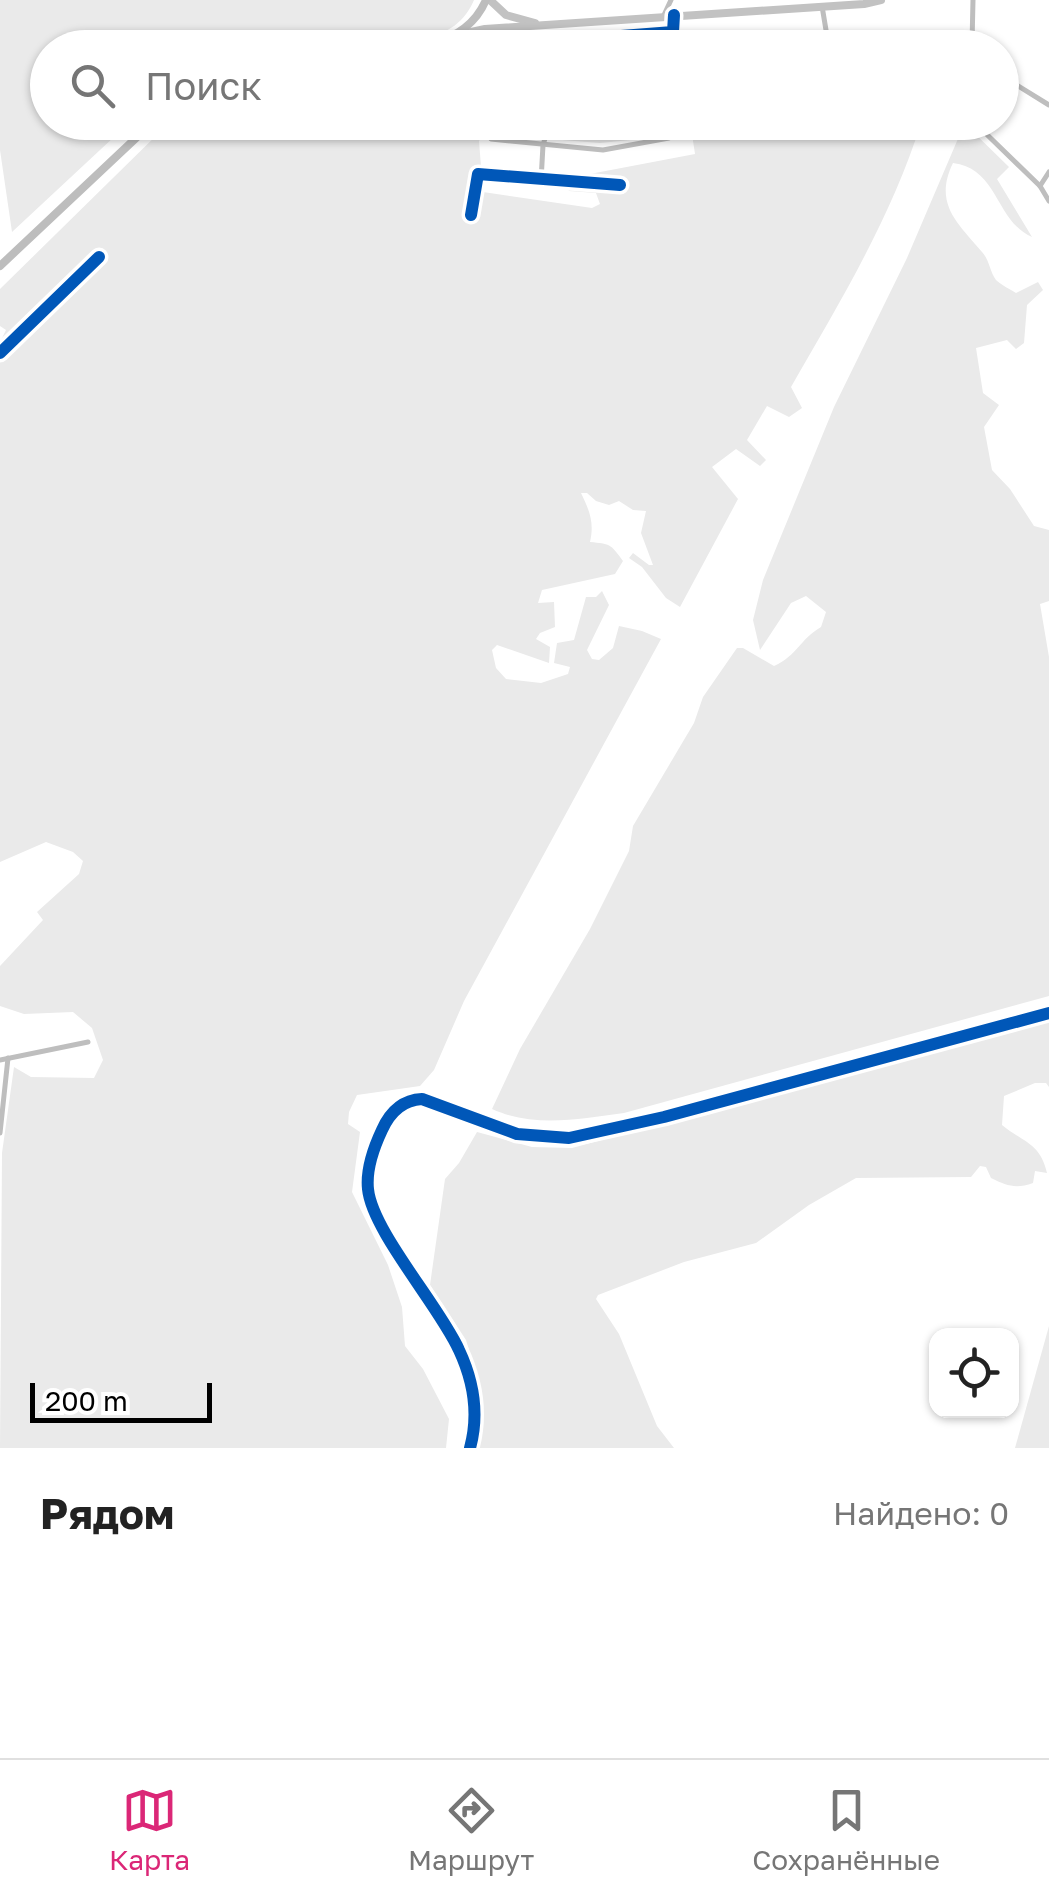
<!DOCTYPE html>
<html lang="ru">
<head>
<meta charset="utf-8">
<style>
	body { margin:0; font-family:"Golos Text",sans-serif; background:#f6f6f6; color:#222 }
	.controls { position:absolute; right:30px; bottom:30px; display:grid; overflow:hidden; border-radius:20px; box-shadow:0 2px 8px #0004 }
	.controls button { width:90px; height:90px; display:grid; place-items:center; padding:0; border:0; border-bottom:2px solid #e0e0e0; background:#fff; color:#222; font:50px sans-serif }
	.scale { position:absolute; left:30px; bottom:25px; width:182px; box-sizing:border-box; padding-left:10px; border:5px solid #000; border-top:0; font-size:28px; line-height:35px; white-space:nowrap; color:#000; -webkit-text-stroke:8px #fff; paint-order:stroke }
	.list { margin:0; padding:0; list-style:none }
	h2 { display:flex; justify-content:space-between; align-items:center; height:130px; margin:0; padding:0 40px; font-size:42px }
	h2 small { font-size:32px; font-weight:400; color:#767676 }
	.icon { flex:none; width:55px; height:55px; fill:none; stroke:currentColor; stroke-width:2; stroke-linecap:round; stroke-linejoin:round }
	.map { position:relative; flex:none; width:1049px; height:1448px; overflow:hidden }
	.search { position:absolute; background:#fff; box-shadow:0 2px 8px #0004; left:30px; right:30px; top:30px; height:110px; display:flex; align-items:center; gap:25px; box-sizing:border-box; padding:0 35px; border-radius:55px; color:#767676; font-size:38px }
	.sheet { height:310px; background:#fff }
	nav { display:flex; justify-content:space-around; align-items:center; box-sizing:border-box; height:140px; border-top:2px solid #e0e0e0; background:#fff; font-size:28px; color:#767676 }
	nav a { display:grid; justify-items:center; gap:5px }
	nav .on { color:#db2777 }
	.map>svg:first-child { display:block }
</style>
</head>
<body>
<div class="map">
<svg width="1049" height="1448" viewBox="0 0 1049 1448">
	<rect width="100%" height="100%" fill="#fff"/>
	<g fill="#eaeaea">
		<path d="M0,0H474C464,23 449,32 425,38L288,42L271,48H48V122L129,123L12,232L0,150Z"/>
		<path d="M649,122L921,123C892,216 840,302 791,387L802,408L789,417L767,406L747,440L766,460L760,466L736,449L712,467L738,499L680,607L666,598L642,567L629,558L633,553L649,565H653L641,533L646,511L633,510L619,501L609,505L596,501L587,493H581C588,508 595,521 590,542C610,544 610,543 623,561L615,574L542,590L538,603L554,602L555,627L540,633L536,639L550,647L549,663L497,645L492,650L496,668L506,679L541,683L568,674L570,667L554,663L557,643L574,640L586,597H596L602,591L609,605L587,650L592,659L599,660L613,648L619,626L642,631L661,639L464,1001L434,1070L420,1086L357,1095L349,1112L348,1124L360,1132L352,1192L388,1265L402,1307L405,1346L423,1369L449,1419L446,1448H0L2,1153L14,1067L31,1077L94,1078L103,1060L92,1028L73,1012L24,1014L0,1006V966L43,920L37,912L79,874L83,861L73,852L46,842L0,862V342L6,330L0,326V289L169,123H489L491,124L479,141L483,192L592,208L600,204L596,193L569,191L564,183L574,177L695,154L692,134L600,143L562,140L559,134L601,136Z"/>
		<path d="M958,123H964L1009,167L997,179L1032,237C996,222 998,168 953,163C933,204 958,223 982,252C989,259 990,272 996,280C1001,285 1010,289 1016,293L1038,282L1043,290L1027,305L1024,343L1016,349L1007,340L976,348L983,393L999,405L984,427L992,470L1010,489L1034,526L1049,530V601L1040,604L1049,657V996L624,1113C579,1119 534,1128 492,1109L520,1049L590,929L629,851L633,826L694,723L703,697L737,648H743L774,666C798,655 799,640 821,627L826,612L806,596L791,603L760,650L753,620L763,580L834,407L907,258L963,127Z"/>
		<path d="M1049,1019V1087L1046,1083H1035L1004,1096L1002,1125C1022,1142 1040,1142 1047,1173L1035,1171L1033,1183C1016,1189 1007,1186 991,1178L986,1167L980,1166L971,1177L856,1178L809,1205L756,1243L684,1262L598,1295L596,1299L619,1334L657,1426L674,1448H478L481,1390L466,1340L430,1285L445,1179L459,1163L477,1132L532,1147L572,1148Z"/>
		<path d="M1049,1326V1448H1015Z"/>
	</g>
	<g fill="none" stroke-linecap="round" stroke-linejoin="round">
		<g stroke="#bebebe" stroke-width="5">
			<path d="M822,6L829,48"/>
			<path d="M664,15L671,0"/>
			<path d="M555,48L556,41L673,32L674,18"/>
			<path d="M672,48L673,32"/>
			<path d="M968,48L972,44L973,0"/>
			<path d="M1002,76L1049,105"/>
			<path d="M974,122L1040,186L1049,201"/>
			<path d="M491,139L603,150L669,138"/>
			<path d="M541,181L543,145L550,122"/>
			<path d="M1040,186L1049,172"/>
			<path d="M471,215L478,174L620,185"/>
			<path d="M0,353L99,257"/>
			<path d="M0,1060L88,1042"/>
			<path d="M0,1133L8,1058"/>
		</g>
		<g stroke="#c2c2c2" stroke-width="8">
			<path d="M490,0L506,15L535,23"/>
			<path d="M462,34L485,29L864,4L881,0"/>
			<path d="M470,1448C479,1415 474,1382 459,1350C440,1307 372,1231 368,1189C366,1170 374,1147 382,1130C390,1112 402,1100 422,1099L517,1134L569,1138L664,1117L1049,1013"/>
		</g>
		<g stroke="#bdbdbd" stroke-width="8">
			<path d="M301,48C361,40 456,69 486,0"/>
			<path d="M0,266L153,122"/>
		</g>
		<g stroke="#fff" stroke-width="19">
			<g id="cycleway">
				<path d="M555,48L556,41L673,32L674,15"/>
				<path d="M471,215L478,174L620,185"/>
				<path d="M0,353L99,257"/>
				<path d="M470,1448C479,1415 474,1382 459,1350C440,1307 372,1231 368,1189C366,1170 374,1147 382,1130C390,1112 402,1100 422,1099L517,1134L569,1138L664,1117L1049,1013"/>
			</g>
		</g>
		<use href="#cycleway" stroke="#0057b8" stroke-width="12"/>
	</g>
</svg>
<div class="controls">
<button><svg class="icon" aria-label="locate" viewBox="0 0 24 24"><circle cx="12" cy="12" r="6"/><path d="M12 2v4M12 18v4M2 12h4M18 12h4"/></svg></button>
</div>
<div class="scale">200 m</div>
<div class="search"><svg class="icon" aria-label="search" viewBox="0 0 24 24"><circle cx="10" cy="10" r="6"/><path d="M15 15l6 6"/></svg>Поиск</div>
</div>
<section class="sheet">
<h2>Рядом<small>Найдено: 0</small></h2>
<ul class="list">
</ul>
</section>
<nav>
<a class="on"><svg class="icon" aria-label="map" viewBox="0 0 24 24"><path d="M3 6l6-2 6 2 6-2v14l-6 2-6-2-6 2zM9 4v14M15 6v14"/></svg>Карта</a>
<a><svg class="icon" aria-label="directions" viewBox="0 0 24 24"><path d="M12 3l9 9-9 9-9-9zM9 14v-3h6M13 9l2 2-2 2"/></svg>Маршрут</a>
<a><svg class="icon" aria-label="saved" viewBox="0 0 24 24"><path d="M7 4h10v16l-5-4-5 4z"/></svg>Сохранённые</a>
</nav>
</body>
</html>
